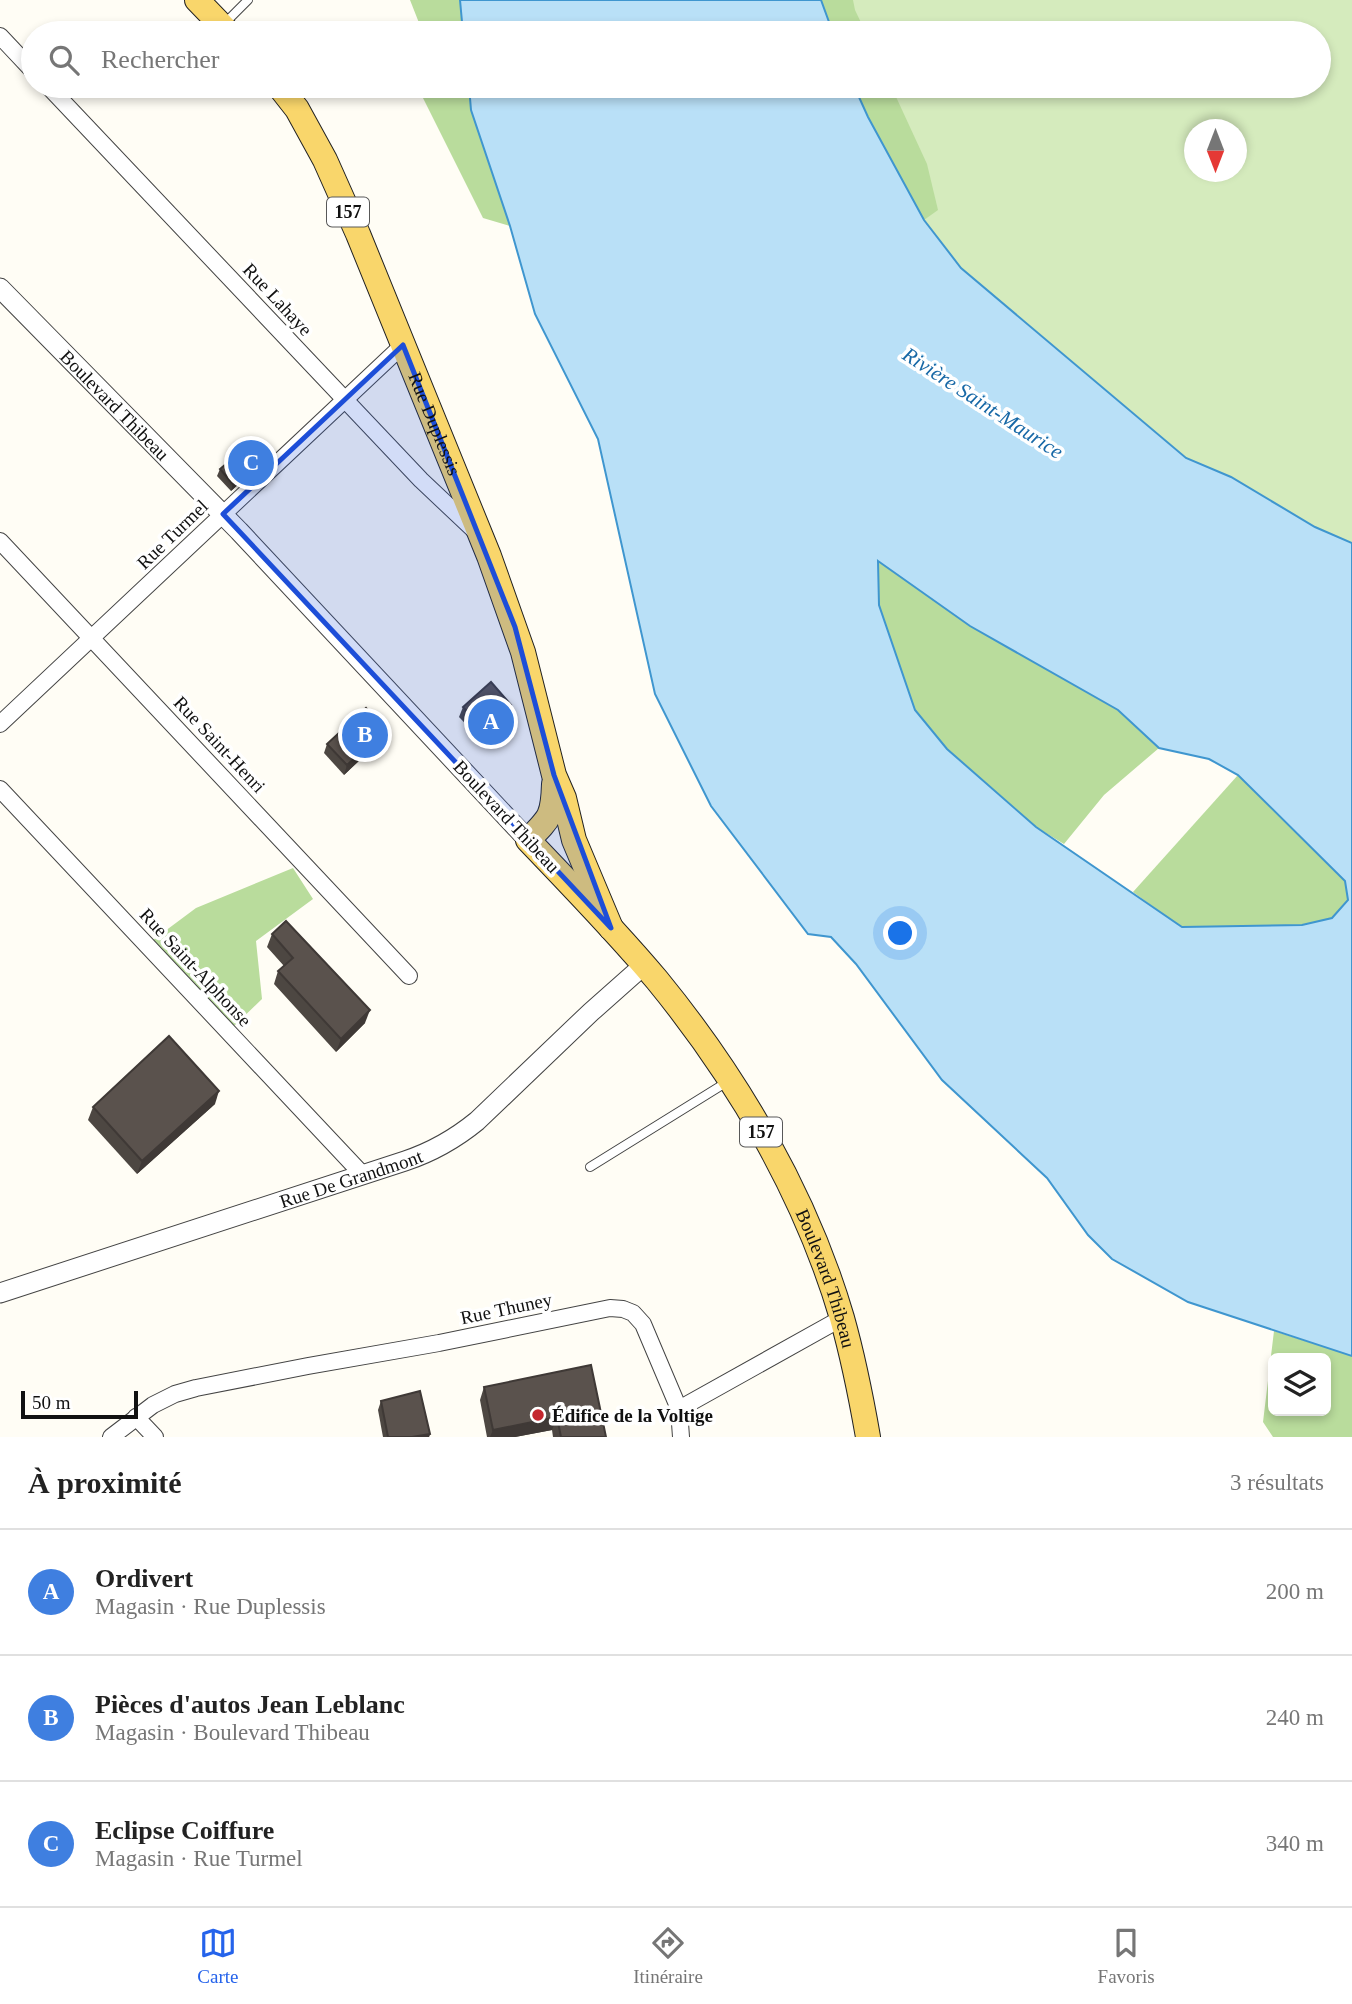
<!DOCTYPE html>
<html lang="fr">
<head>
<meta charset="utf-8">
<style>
	body { margin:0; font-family:"Times New Roman",serif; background:#f6f6f6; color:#222 }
	.controls { position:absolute; right:21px; bottom:21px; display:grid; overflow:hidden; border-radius:10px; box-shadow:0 4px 10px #0003 }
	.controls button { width:63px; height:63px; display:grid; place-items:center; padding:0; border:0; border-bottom:2px solid #e0e0e0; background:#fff; color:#222; font:35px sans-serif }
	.compass { position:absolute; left:1184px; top:119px; width:63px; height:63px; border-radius:50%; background:#fff; box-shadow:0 4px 10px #0003; rotate:180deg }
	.scale { position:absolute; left:21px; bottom:18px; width:117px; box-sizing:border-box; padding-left:7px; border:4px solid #111; border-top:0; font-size:19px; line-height:24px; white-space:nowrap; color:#111; -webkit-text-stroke:5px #fff; paint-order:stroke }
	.you { position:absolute; left:901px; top:934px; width:24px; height:24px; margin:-18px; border:5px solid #fff; border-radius:50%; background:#1a73e8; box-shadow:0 0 0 10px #1a73e833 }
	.badge { display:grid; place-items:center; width:46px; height:46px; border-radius:50%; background:#2563eb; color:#fff; font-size:23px; font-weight:700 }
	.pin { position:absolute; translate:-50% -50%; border:4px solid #fff; box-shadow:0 2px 7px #0006 }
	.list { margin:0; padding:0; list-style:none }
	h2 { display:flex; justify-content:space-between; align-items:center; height:91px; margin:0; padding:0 28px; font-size:30px }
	h2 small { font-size:23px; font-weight:400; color:#767676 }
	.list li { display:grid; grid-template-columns:46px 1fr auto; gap:21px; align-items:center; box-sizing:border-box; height:126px; padding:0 28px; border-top:2px solid #e0e0e0 }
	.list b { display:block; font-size:26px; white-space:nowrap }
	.list p { margin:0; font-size:23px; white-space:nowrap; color:#767676 }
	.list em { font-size:23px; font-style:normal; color:#767676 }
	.icon { flex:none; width:38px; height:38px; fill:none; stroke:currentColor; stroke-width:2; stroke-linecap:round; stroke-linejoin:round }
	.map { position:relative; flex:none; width:1352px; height:1437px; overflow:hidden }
	.search { position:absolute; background:#fff; box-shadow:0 4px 10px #0003; left:21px; right:21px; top:21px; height:77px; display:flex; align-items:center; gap:18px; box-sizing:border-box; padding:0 24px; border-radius:38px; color:#767676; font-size:26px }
	.sheet { height:469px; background:#fff }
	nav { display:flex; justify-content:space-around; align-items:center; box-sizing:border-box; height:98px; border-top:2px solid #e0e0e0; background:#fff; font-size:19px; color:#767676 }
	nav a { display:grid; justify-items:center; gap:4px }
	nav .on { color:#2563eb }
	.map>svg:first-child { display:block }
</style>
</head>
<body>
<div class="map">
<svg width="1352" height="1437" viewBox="0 0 1352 1437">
	<rect width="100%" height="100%" fill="#fffdf5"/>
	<path fill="#d5ebbd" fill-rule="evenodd" d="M821,0H1352V543L1315,527L1231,477L1186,458L961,268L924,220L868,117L854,86H1319V33H833ZM1194,130H1236V172H1194Z"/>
	<g fill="#b9dc9c" fill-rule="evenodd">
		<path d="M410,0H460L463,33H423Z"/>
		<path d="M821,0H853L855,10L866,33H833Z"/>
		<path d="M417,86H469L471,110L510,226L483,218Z"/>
		<path d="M854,86H891L927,164L938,210L924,220L868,117Z"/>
		<path d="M878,560L970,626L1118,710L1159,748L1104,795L1064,844L1036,827L947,749L915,710L879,605Z"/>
		<path d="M1238,775L1346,881L1349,900L1332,918L1302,925L1182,928L1133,892Z"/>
		<path d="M293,868L313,899L256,941L262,999L234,1026L153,940L196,908Z"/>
		<path d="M1274,1331L1352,1356V1437H1273L1263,1422ZM1273,1358H1326V1411H1273Z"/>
	</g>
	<g fill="#b9e0f7" stroke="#3f96cf" stroke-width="2" fill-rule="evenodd">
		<path d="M460,0H821L833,33H463Z"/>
		<path d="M469,86H854L868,117L924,220L961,268L1186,458L1231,477L1315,527L1352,543V1356L1188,1302L1112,1259L1088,1235L1047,1178L942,1080L856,964L831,937L808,934L711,806L655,694L598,439L535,314L510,226L471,110ZM878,561L970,626L1118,710L1159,748L1209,759L1238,775L1345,881L1348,900L1332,918L1302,925L1182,927L1036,827L947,749L915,710L879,605Z"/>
	</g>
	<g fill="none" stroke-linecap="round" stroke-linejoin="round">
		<g stroke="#444" stroke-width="10">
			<g id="service">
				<path d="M224,24L248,0"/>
				<path d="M590,1167L727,1082"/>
			</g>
		</g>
		<g stroke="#444" stroke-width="18">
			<g id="minor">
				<path d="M0,36L33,71"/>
				<path d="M48,86L421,480L475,531"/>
				<path d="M0,541L409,976"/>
				<path d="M0,724L403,345"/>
				<path d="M0,789L362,1174"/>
				<path d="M679,1409L842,1318"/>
				<path d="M136,1417L155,1437"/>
				<path d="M111,1437L153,1405L175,1394L196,1388L308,1366L439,1343L610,1308L623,1309L633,1313L643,1324L679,1409L681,1437"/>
			</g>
		</g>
		<g stroke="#444" stroke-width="21">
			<g id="tertiary">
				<path id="s1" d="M0,288L239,531L528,840"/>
				<path id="s2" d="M0,1293L405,1161C432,1152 455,1139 477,1121L591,1012L644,965"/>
			</g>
		</g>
		<g stroke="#222" stroke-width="26">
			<g id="primary">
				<path d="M197,0L229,33"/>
				<path id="s3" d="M279,86L297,109L325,160L358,234L489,556L523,652L554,775L564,798L574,840L611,928"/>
				<path id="s4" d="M554,784C553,816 550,818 528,840C572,886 616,931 657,980C738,1079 806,1195 842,1318C853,1357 861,1397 868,1437"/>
			</g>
		</g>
		<use href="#service" stroke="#fff" stroke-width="8"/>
		<use href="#minor" stroke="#fff" stroke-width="16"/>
		<use href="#tertiary" stroke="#fff" stroke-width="19"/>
		<use href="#primary" stroke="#f9d66b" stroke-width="24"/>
	</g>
	<g fill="#4d4742">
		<path d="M257,461L252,466L251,473L231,491L217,476L220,469Z"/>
		<path d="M511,705L508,714L480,739L459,717L463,707Z"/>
		<path d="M386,730L382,739L344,775L324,753L327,744Z"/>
		<path d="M272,934L365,1023L336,1052L274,984L278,971L284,966L267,947Z"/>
		<path d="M215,1104L137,1174L88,1120L93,1107Z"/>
		<path d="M484,1387L606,1437H553L552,1430L515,1437H487L480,1400Z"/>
		<path d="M381,1401L430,1434L429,1437H383L378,1410Z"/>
	</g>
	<g fill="#3f3936">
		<path d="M253,467L251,473L231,491L233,484Z"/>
		<path d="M511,705L508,714L480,739L483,730Z"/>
		<path d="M386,730L382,739L344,775L347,765Z"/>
		<path d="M370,1010L365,1023L336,1052L341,1039Z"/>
		<path d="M219,1091L215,1104L137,1174L142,1161Z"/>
		<path d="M557,1417L552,1430L515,1437H490L493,1430Z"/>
		<path d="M430,1434L429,1437H412Z"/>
	</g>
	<g fill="#5a524d" stroke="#3f3936" stroke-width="2">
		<path d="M248,446L258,457L251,464L241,453Z"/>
		<path d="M240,452L253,467L233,484L220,469Z"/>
		<path d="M491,682L511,705L483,730L463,707Z"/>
		<path d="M366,708L386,730L347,765L327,744Z"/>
		<path d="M286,921L370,1010L341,1039L278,971L293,958L272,934Z"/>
		<path d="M169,1036L219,1091L142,1161L93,1107Z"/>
		<path d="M591,1365L606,1437H561L557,1417L493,1430L484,1387Z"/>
		<path d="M420,1391L430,1434L412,1437H388L381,1401Z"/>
	</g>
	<path fill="#1d4ed8" fill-opacity="0.2" stroke="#1d4ed8" stroke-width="5" stroke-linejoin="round" d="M403,345L515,627L554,775L611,928L223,514Z"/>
	<circle fill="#c4262e" stroke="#fff" stroke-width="2.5" cx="538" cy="1415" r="7"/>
	<g text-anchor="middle" stroke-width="7" stroke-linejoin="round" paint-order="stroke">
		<g fill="#fff" stroke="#585858" stroke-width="2">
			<rect x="327" y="197.5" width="42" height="29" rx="5"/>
			<rect x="740" y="1117.5" width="42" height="29" rx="5"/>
		</g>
		<g font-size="18" font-weight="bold" fill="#111">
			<text x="348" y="218">157</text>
			<text x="761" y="1138">157</text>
		</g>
		<g font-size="19" fill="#111" stroke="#fff">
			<text transform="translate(278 299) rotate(47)" y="7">Rue Lahaye</text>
			<text dy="7" stroke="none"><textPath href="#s1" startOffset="164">Boulevard Thibeau</textPath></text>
			<text dy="7" stroke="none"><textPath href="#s3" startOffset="373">Rue Duplessis</textPath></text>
			<text transform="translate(172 534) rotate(-44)" y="7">Rue Turmel</text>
			<text transform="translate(220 744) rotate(47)" y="7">Rue Saint-Henri</text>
			<text transform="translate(507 816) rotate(47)" y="7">Boulevard Thibeau</text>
			<text transform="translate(196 967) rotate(47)" y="7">Rue Saint-Alphonse</text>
			<text dy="7" stroke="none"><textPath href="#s2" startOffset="369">Rue De Grandmont</textPath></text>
			<text dy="7" stroke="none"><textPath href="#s4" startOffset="600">Boulevard Thibeau</textPath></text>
			<text transform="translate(506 1308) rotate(-12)" y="7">Rue Thuney</text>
		</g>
		<g font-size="19" font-weight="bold" fill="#111" stroke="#fff" text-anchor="start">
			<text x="552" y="1422">Édifice de la Voltige</text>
		</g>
		<g font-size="21" font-style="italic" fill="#1768a6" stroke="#fff">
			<text transform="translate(983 403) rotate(33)" y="7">Rivière Saint-Maurice</text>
		</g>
	</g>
</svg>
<div class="controls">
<button><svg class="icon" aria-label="layers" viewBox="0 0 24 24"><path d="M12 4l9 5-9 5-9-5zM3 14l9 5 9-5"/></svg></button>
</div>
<svg class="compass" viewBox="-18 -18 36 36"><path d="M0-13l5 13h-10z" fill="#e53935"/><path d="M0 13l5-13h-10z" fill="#767676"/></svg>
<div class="scale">50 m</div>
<div class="you"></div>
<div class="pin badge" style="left:491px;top:722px;background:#3f7fe0">A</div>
<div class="pin badge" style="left:365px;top:735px;background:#3f7fe0">B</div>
<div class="pin badge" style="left:251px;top:463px;background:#3f7fe0">C</div>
<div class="search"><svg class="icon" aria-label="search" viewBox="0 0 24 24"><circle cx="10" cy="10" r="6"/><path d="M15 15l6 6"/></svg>Rechercher</div>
</div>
<section class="sheet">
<h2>À proximité<small>3 résultats</small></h2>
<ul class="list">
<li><span class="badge" style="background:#3f7fe0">A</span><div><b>Ordivert</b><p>Magasin · Rue Duplessis</p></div><em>200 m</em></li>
<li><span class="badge" style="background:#3f7fe0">B</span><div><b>Pièces d'autos Jean Leblanc</b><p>Magasin · Boulevard Thibeau</p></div><em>240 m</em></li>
<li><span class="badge" style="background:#3f7fe0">C</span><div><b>Eclipse Coiffure</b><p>Magasin · Rue Turmel</p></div><em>340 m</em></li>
</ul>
</section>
<nav>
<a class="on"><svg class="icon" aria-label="map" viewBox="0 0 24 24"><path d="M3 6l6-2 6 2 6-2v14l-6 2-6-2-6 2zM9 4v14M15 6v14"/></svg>Carte</a>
<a><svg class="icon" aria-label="directions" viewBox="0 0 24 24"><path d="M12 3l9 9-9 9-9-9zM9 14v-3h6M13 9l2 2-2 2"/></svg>Itinéraire</a>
<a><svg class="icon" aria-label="saved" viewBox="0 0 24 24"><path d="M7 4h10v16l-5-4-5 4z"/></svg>Favoris</a>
</nav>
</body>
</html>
